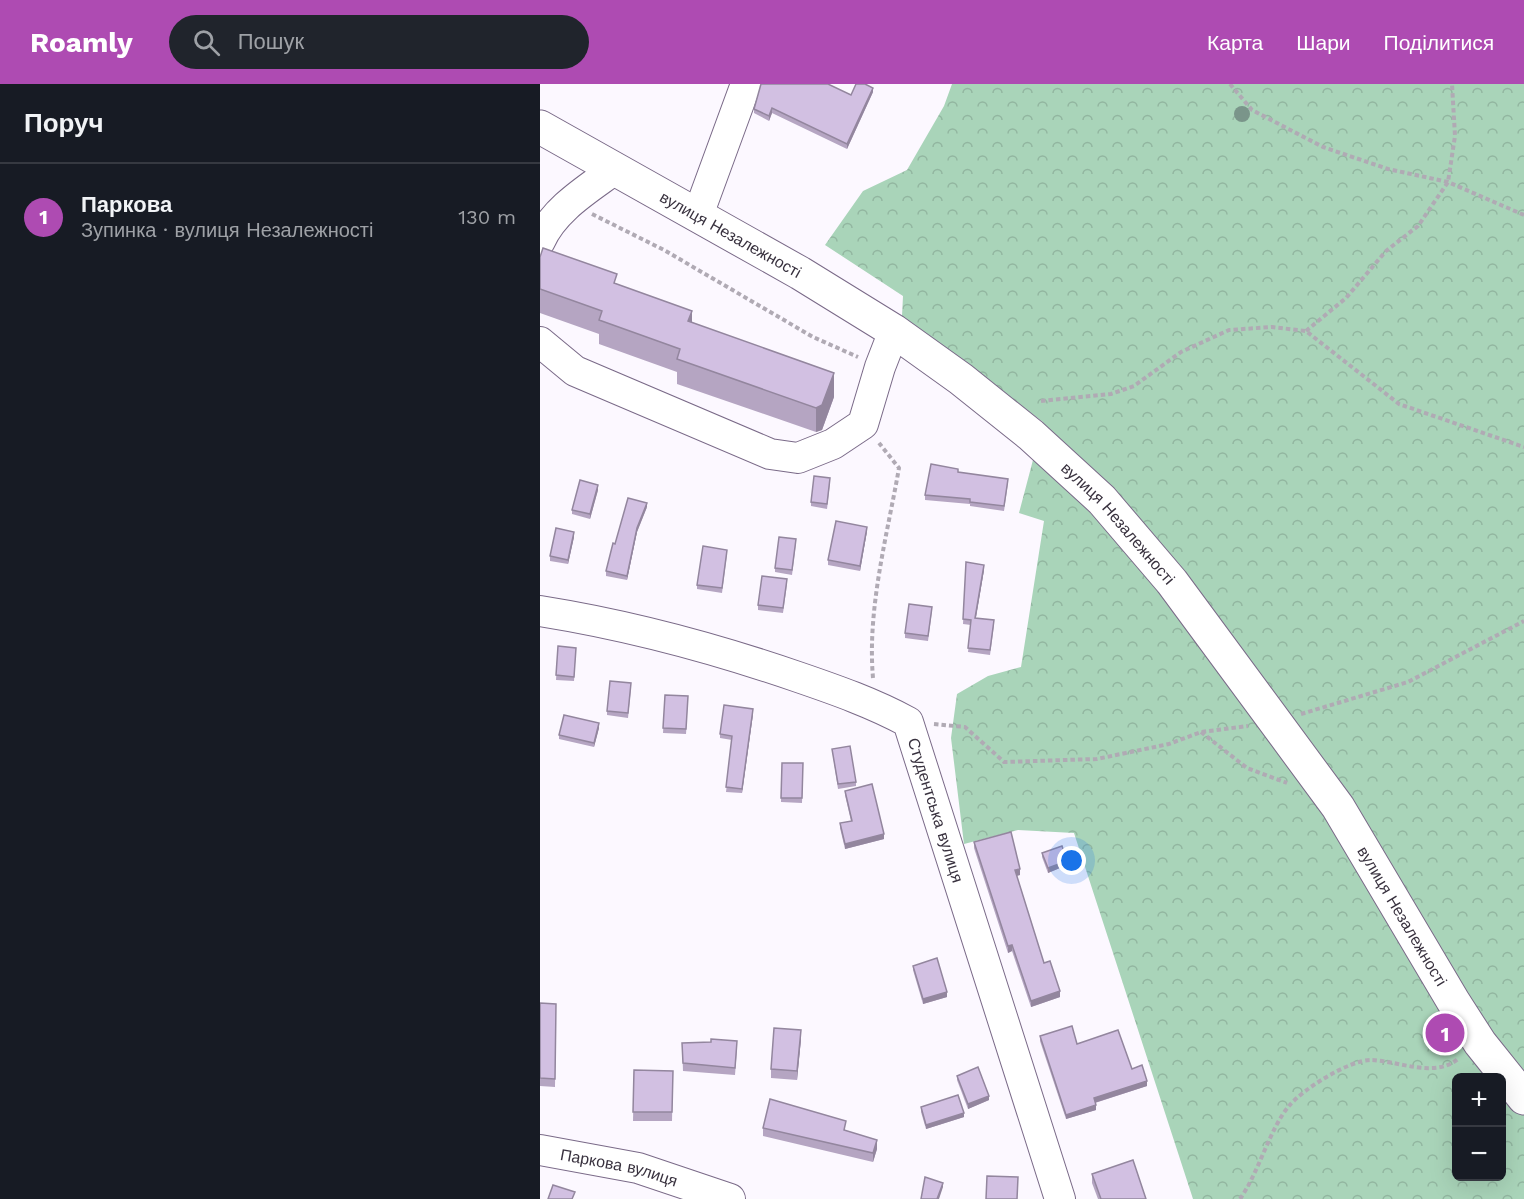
<!DOCTYPE html>
<html lang="uk">
<head>
<meta charset="utf-8">
<style>
	body { margin:0; font-family:"Work Sans",sans-serif; background:#20242c; color:#f1f3f6 }
	.controls { position:absolute; right:18px; bottom:18px; display:grid; overflow:hidden; border-radius:9px; box-shadow:0 6px 24px #0002 }
	.controls button { width:54px; height:54px; display:grid; place-items:center; padding:0; border:0; border-bottom:2px solid #363941; background:#171b24; color:#f1f3f6; font:30px sans-serif }
	.you { position:absolute; left:532px; top:777px; width:21px; height:21px; margin:-15px; border:4px solid #fff; border-radius:50%; background:#1a73e8; box-shadow:0 0 0 9px #1a73e833 }
	.badge { display:grid; place-items:center; width:39px; height:39px; border-radius:50%; background:#ae4bb2; color:#fff; font-size:20px; font-weight:700 }
	.pin { position:absolute; translate:-50% -50%; border:3px solid #fff; box-shadow:0 2px 6px #0006 }
	.list { margin:0; padding:0; list-style:none }
	h2 { display:flex; justify-content:space-between; align-items:center; height:78px; margin:0; padding:0 24px; font-size:26px }
	h2 small { font-size:20px; font-weight:400; color:#9ea1a6 }
	.list li { display:grid; grid-template-columns:39px 1fr auto; gap:18px; align-items:center; box-sizing:border-box; height:108px; padding:0 24px; border-top:2px solid #363941 }
	.list b { display:block; font-size:22px; white-space:nowrap }
	.list p { margin:0; font-size:20px; white-space:nowrap; color:#9ea1a6 }
	.list em { font-size:20px; font-style:normal; color:#9ea1a6 }
	.icon { flex:none; width:33px; height:33px; fill:none; stroke:currentColor; stroke-width:2; stroke-linecap:round; stroke-linejoin:round }
	.map { position:relative; flex:none; width:984px; height:1115px; overflow:hidden }
	header { display:flex; align-items:center; gap:36px; box-sizing:border-box; height:84px; padding:0 30px; background:#ae4bb2; color:#fff }
	header strong { font-size:28px }
	nav { display:flex; gap:33px; margin-inline-start:auto; font-size:21px }
	.search { width:420px; height:54px; background:#20242c; display:flex; align-items:center; gap:15px; box-sizing:border-box; padding:0 21px; border-radius:33px; color:#9ea1a6; font-size:22px }
	main { display:flex }
	aside { flex:1; background:#171b24 }
	.map>svg:first-child { display:block }
</style>
</head>
<body>
<header>
<strong>Roamly</strong>
<div class="search"><svg class="icon" aria-label="search" viewBox="0 0 24 24"><circle cx="10" cy="10" r="6"/><path d="M15 15l6 6"/></svg>Пошук</div>
<nav><a>Карта</a><a>Шари</a><a>Поділитися</a></nav>
</header>
<main>
<aside>
<h2>Поруч<small></small></h2>
<ul class="list">
<li><span class="badge">1</span><div><b>Паркова</b><p>Зупинка · вулиця Незалежності</p></div><em>130 m</em></li>
</ul>
</aside>
<div class="map">
<svg width="984" height="1115" viewBox="0 0 984 1115">
	<defs>
		<pattern id="forest-crowns" width="20" height="18" patternUnits="userSpaceOnUse" patternTransform="scale(1.5)"><rect width="20" height="18" fill="#a9d4b9"/><path d="M2 6a3 3 0 1 1 6 0M12 15a3 3 0 1 1 6 0" fill="none" stroke="#92b6a0"/></pattern>
	</defs>
	<rect width="100%" height="100%" fill="#fcf8ff"/>
	<path fill="url(#forest-crowns)" fill-rule="evenodd" d="M412,0H984V1115H653L534,749L478,746L424,760L411,654L417,610L448,592L481,583L504,437L479,429L503,338L362,232L363,212L285,161L323,107L367,86L404,22ZM916,994H962V1092H916Z"/>
	<g fill="none" stroke-linecap="round" stroke-linejoin="round">
		<g stroke="#7a6a88" stroke-width="32">
			<g id="minor">
				<path d="M158,131L206,0"/>
				<path d="M0,157C14,125 48,105 75,85"/>
				<path d="M0,258L35,287L230,370L258,374L293,360L323,340L340,283L354,247"/>
				<path id="s1" d="M0,527C88,541 174,564 258,593C296,606 333,619 368,638L520,1115"/>
				<path id="s2" d="M0,1066L98,1084L190,1115"/>
			</g>
		</g>
		<g stroke="#7a6a88" stroke-width="35">
			<g id="major">
				<path id="s3" d="M0,43L260,189L354,247L421,295L491,351L562,416L632,498L798,723L913,917L940,959L984,1014"/>
			</g>
		</g>
		<g stroke="#b0aab4" stroke-width="4" stroke-dasharray="4.5 3" stroke-linecap="butt">
			<path d="M690,0L712,26L783,63L848,85L908,98L984,131"/>
			<path d="M52,130L124,166L273,253L318,273"/>
			<path d="M766,247L806,214L846,167L878,142L908,98L915,52L912,0"/>
			<path d="M501,317L571,310L594,302L641,268L689,246L732,243L766,247L859,320L984,363"/>
			<path d="M333,594C327,525 347,452 359,384L339,359"/>
			<path d="M761,630L868,598L984,537"/>
			<path d="M394,640L425,643L464,678L557,675L629,660L661,648L708,642"/>
			<path d="M661,648L707,684L747,699"/>
			<path d="M700,1115C719,1088 730,1044 749,1022C763,1005 809,976 831,976C859,977 896,995 919,974"/>
		</g>
		<use href="#minor" stroke="#fff" stroke-width="30"/>
		<use href="#major" stroke="#fff" stroke-width="33"/>
	</g>
	<circle fill="#7a958a" cx="702" cy="30" r="8"/>
	<g fill="#b5a5c2">
		<path d="M333,8L307,65L232,29L229,37L214,29V25Z"/>
		<path d="M0,173L77,200L294,313L282,346L276,348L137,300V288L59,260V250L0,229Z"/>
		<path d="M418,388L468,399L464,427L430,422V420L385,416V411Z"/>
		<path d="M290,399L287,425L271,422V418Z"/>
		<path d="M58,406L50,435L32,430V426Z"/>
		<path d="M107,423L97,448L87,496L66,492V487L75,460Z"/>
		<path d="M327,447L320,487L288,481V476Z"/>
		<path d="M34,453L28,480L10,477V472Z"/>
		<path d="M256,459L252,491L235,488V484Z"/>
		<path d="M187,470L182,509L157,505V501Z"/>
		<path d="M426,478L444,486L436,534L454,541L450,571L428,568L431,541L423,540Z"/>
		<path d="M247,500L243,529L218,526V521Z"/>
		<path d="M392,527L388,557L365,554V549Z"/>
		<path d="M18,562L36,564L34,597L16,596Z"/>
		<path d="M91,604L88,634L67,631V627Z"/>
		<path d="M125,611L148,612L146,650L123,649Z"/>
		<path d="M213,630L202,709L186,708L192,656L180,654V650Z"/>
		<path d="M59,644L54,663L19,655V651Z"/>
		<path d="M292,665L316,698V702L298,705Z"/>
		<path d="M242,679H263L262,719L241,718Z"/>
		<path d="M305,707L344,755L305,765L300,744V739L311,737L305,711Z"/>
		<path d="M434,758L480,791L477,792L504,879L520,913L491,923L472,867L468,869L434,764Z"/>
		<path d="M502,769L527,781L508,789L502,773Z"/>
		<path d="M373,882L407,913L383,920L373,886Z"/>
		<path d="M0,919L16,920L15,1003L0,1002Z"/>
		<path d="M500,952L537,960L592,985L607,1002L555,1019L556,1026L526,1035L500,957Z"/>
		<path d="M261,955L257,996L231,994V985Z"/>
		<path d="M142,959L197,965L195,991L143,987Z"/>
		<path d="M94,986L133,987L132,1037H93Z"/>
		<path d="M417,992L449,1016L428,1025L417,996Z"/>
		<path d="M381,1023L424,1033L386,1045L381,1028Z"/>
		<path d="M223,1044L306,1047L337,1065L333,1078L223,1052Z"/>
		<path d="M552,1090L606,1115H558L552,1099Z"/>
	</g>
	<g fill="#93869e">
		<path d="M333,4V8L307,65V60Z"/>
		<path d="M232,24V29L229,37V32Z"/>
		<path d="M152,227V251L148,237Z"/>
		<path d="M294,289V313L282,346L276,348V324Z"/>
		<path d="M58,401V406L50,435V430Z"/>
		<path d="M107,419V423L97,448L87,496V492L97,444Z"/>
		<path d="M327,443V447L320,487V482Z"/>
		<path d="M34,448V453L28,480V476Z"/>
		<path d="M444,481V486L435,538V534Z"/>
		<path d="M213,625V630L202,709V705Z"/>
		<path d="M59,639V644L54,663V659Z"/>
		<path d="M344,750V755L305,765V760Z"/>
		<path d="M527,777V781L508,789V784Z"/>
		<path d="M480,785V791L475,792V786Z"/>
		<path d="M472,861V867L468,869V862Z"/>
		<path d="M520,907V913L491,923V917Z"/>
		<path d="M407,908V913L383,920V915Z"/>
		<path d="M261,946V955L257,996V987Z"/>
		<path d="M607,997V1002L554,1019V1014Z"/>
		<path d="M449,1012V1016L428,1025V1020Z"/>
		<path d="M556,1021V1026L526,1035V1031Z"/>
		<path d="M424,1029V1033L386,1045V1041Z"/>
		<path d="M337,1056V1065L333,1078V1069Z"/>
		<path d="M403,1099V1103L399,1115H397Z"/>
	</g>
	<g fill="#d2c0e2" stroke="#93869e" stroke-width="1.5">
		<path d="M221,0H288L311,11L316,0H325L333,4L307,60L232,24L229,32L214,25Z"/>
		<path d="M3,164L77,190L74,199L152,227L148,237L294,289L282,321L276,324L137,275L140,265L59,236L62,227L0,205V173Z"/>
		<path d="M391,380L418,385V388L468,395L464,422L430,418V415L385,411Z"/>
		<path d="M274,392L290,394L287,420L271,418Z"/>
		<path d="M40,396L58,401L50,430L32,426Z"/>
		<path d="M88,414L107,419L97,444L87,492L66,487L73,459L75,460Z"/>
		<path d="M296,437L327,443L320,482L288,476Z"/>
		<path d="M16,444L34,448L28,476L10,472Z"/>
		<path d="M239,453L256,455L252,486L235,484Z"/>
		<path d="M163,462L187,466L182,504L157,501Z"/>
		<path d="M426,478L444,481L435,534L454,536L450,566L428,564L431,536L423,535Z"/>
		<path d="M222,492L247,495L243,524L218,521Z"/>
		<path d="M369,520L392,523L388,552L365,549Z"/>
		<path d="M18,562L36,564L34,593L16,591Z"/>
		<path d="M70,597L91,599L88,629L67,627Z"/>
		<path d="M125,611L148,612L146,645L123,644Z"/>
		<path d="M184,621L213,625L202,705L186,703L192,652L180,650Z"/>
		<path d="M24,631L59,639L54,659L19,651Z"/>
		<path d="M310,662L316,698L298,700L292,665Z"/>
		<path d="M242,679H263L262,714H241Z"/>
		<path d="M332,700L344,750L305,760L300,739L312,737L305,707Z"/>
		<path d="M471,748L480,785L475,786L504,879L510,877L520,907L491,917L472,861L468,862L434,758Z"/>
		<path d="M522,762L527,777L508,784L502,769Z"/>
		<path d="M397,874L407,908L383,915L373,882Z"/>
		<path d="M0,919L16,920L15,995L0,994Z"/>
		<path d="M532,942L537,960L578,946L592,985L602,981L607,997L554,1014L556,1021L526,1031L500,952Z"/>
		<path d="M234,944L261,946L257,987L231,985Z"/>
		<path d="M171,955L197,957L195,984L143,979L142,959L171,958Z"/>
		<path d="M438,983L449,1012L428,1020L417,992Z"/>
		<path d="M94,986L133,987L132,1028H93Z"/>
		<path d="M418,1011L424,1029L386,1041L381,1023Z"/>
		<path d="M230,1015L306,1037L304,1046L337,1056L333,1069L223,1044Z"/>
		<path d="M593,1076L606,1115H561L552,1090Z"/>
		<path d="M447,1092L478,1093L477,1115H446Z"/>
		<path d="M385,1093L403,1099L397,1115H381Z"/>
		<path d="M13,1101L35,1108L32,1115H8Z"/>
	</g>
	<g text-anchor="middle" stroke-width="4.5" stroke-linejoin="round" paint-order="stroke">
		<g font-size="16" fill="#39323f" stroke="#fcf8ff">
			<text dy="6" stroke="none"><textPath href="#s3" startOffset="219">вулиця Незалежності</textPath></text>
			<text dy="6" stroke="none"><textPath href="#s3" startOffset="705">вулиця Незалежності</textPath></text>
			<text dy="6" stroke="none"><textPath href="#s1" startOffset="478">Студентська вулиця</textPath></text>
			<text dy="6" stroke="none"><textPath href="#s3" startOffset="1191">вулиця Незалежності</textPath></text>
			<text dy="6" stroke="none"><textPath href="#s2" startOffset="81">Паркова вулиця</textPath></text>
		</g>
	</g>
</svg>
<div class="controls">
<button>+</button>
<button>−</button>
</div>
<div class="you"></div>
<div class="pin badge" style="left:905px;top:949px">1</div>
</div>
</main>
</body>
</html>
